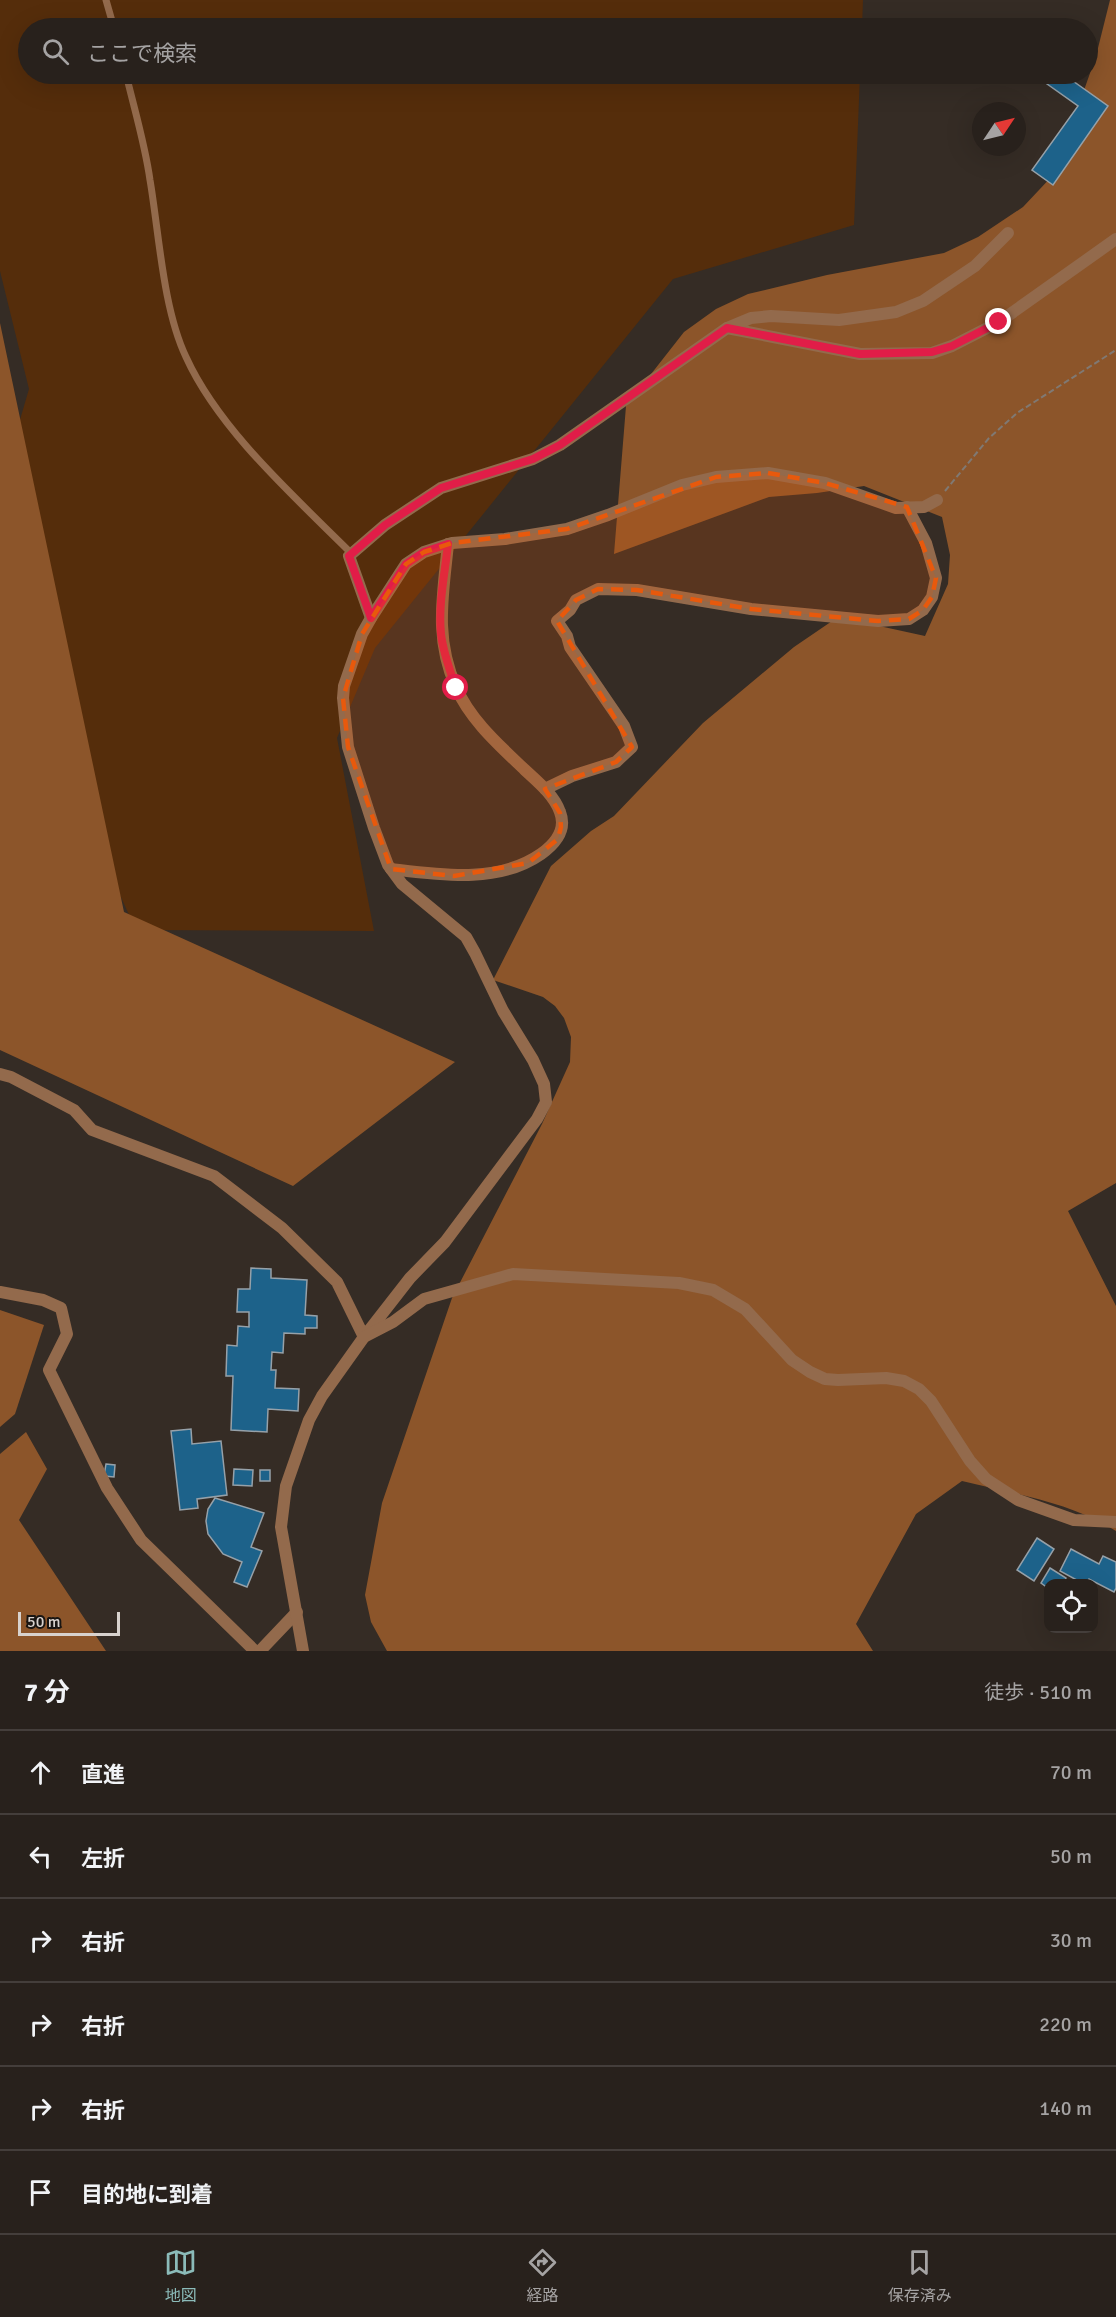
<!DOCTYPE html>
<html lang="ja">
<head>
<meta charset="utf-8">
<style>
	body { margin:0; font-family:Signika,"Noto Sans JP",sans-serif; background:#302925; color:#f1f3f6 }
	.controls { position:absolute; right:18px; bottom:18px; display:grid; overflow:hidden; border-radius:12px; box-shadow:0 6px 24px #0002 }
	.controls button { width:54px; height:54px; display:grid; place-items:center; padding:0; border:0; border-bottom:2px solid #443e3b; background:#28211c; color:#f1f3f6; font:30px sans-serif }
	.compass { position:absolute; left:972px; top:102px; width:54px; height:54px; border-radius:50%; background:#28211c; box-shadow:0 6px 24px #0002; rotate:55deg }
	.scale { position:absolute; left:18px; bottom:15px; width:102px; box-sizing:border-box; padding-left:6px; border:3px solid #d8d2ce; border-top:0; font-size:16px; line-height:21px; white-space:nowrap; color:#d8d2ce; -webkit-text-stroke:4px #191512; paint-order:stroke }
	.stop { position:absolute; width:18px; height:18px; margin:-14px; border:4px solid #e11d48; border-radius:50%; background:#fff }
	.stop.end { background:#e11d48; border-color:#fff; box-shadow:0 2px 6px #0008 }
	.list { margin:0; padding:0; list-style:none }
	h2 { display:flex; justify-content:space-between; align-items:center; height:78px; margin:0; padding:0 24px; font-size:26px }
	h2 small { font-size:20px; font-weight:400; color:#a5a3a3 }
	.list li { display:grid; grid-template-columns:39px 1fr auto; gap:18px; align-items:center; box-sizing:border-box; height:84px; padding:0 24px; border-top:2px solid #443e3b }
	.list b { display:block; font-size:22px; white-space:nowrap }
	.list em { font-size:20px; font-style:normal; color:#a5a3a3 }
	.icon { flex:none; width:33px; height:33px; fill:none; stroke:currentColor; stroke-width:2; stroke-linecap:round; stroke-linejoin:round }
	.map { position:relative; flex:none; width:1116px; height:1651px; overflow:hidden }
	.search { position:absolute; background:#28211c; box-shadow:0 6px 24px #0002; left:18px; right:18px; top:18px; height:66px; display:flex; align-items:center; gap:15px; box-sizing:border-box; padding:0 21px; border-radius:33px; color:#a5a3a3; font-size:22px }
	.sheet { height:582px; background:#28211c }
	nav { display:flex; justify-content:space-around; align-items:center; box-sizing:border-box; height:84px; border-top:2px solid #443e3b; background:#28211c; font-size:16px; color:#a5a3a3 }
	nav a { display:grid; justify-items:center; gap:3px }
	nav .on { color:#8bbbb9 }
	.map>svg:first-child { display:block }
</style>
</head>
<body>
<div class="map">
<svg width="1116" height="1651" viewBox="0 0 1116 1651">
	<rect width="100%" height="100%" fill="#352c25"/>
	<path fill="#552d0b" d="M0,0H863L862,28H28V74H860L854,225L673,279L375,648L337,738L374,931L136,930L77,801L0,488L29,389L0,271Z"/>
	<g fill="#8c552a">
		<path d="M1110,0H1116V1183L1068,1211L1116,1306V1531C1070,1502 1014,1494 962,1481L916,1514L856,1624L873,1651H387L371,1622L365,1595L382,1503L452,1298L542,1124L570,1062L571,1037L564,1018L555,1006L543,997L493,980L551,866L591,831L614,816L703,723L794,647L838,617L925,636L948,584L950,555L942,517L864,486L817,493L769,497L614,554L626,406L684,332L716,309L748,294L827,275L944,253L978,237L1023,207L1055,173L1096,56Z"/>
		<path d="M0,323L124,912L455,1062L293,1186L0,1050Z"/>
		<path d="M0,1310L44,1325L15,1414L0,1427Z"/>
		<path d="M26,1432L47,1469L19,1520L106,1651H0V1454Z"/>
	</g>
	<g fill="#1d628a" stroke="#96a1a9" stroke-width="1.5">
		<path d="M1033,74H1063L1108,106L1053,185L1032,170L1078,106Z"/>
		<path d="M251,1268L271,1269V1278L307,1280L305,1315L317,1316V1328H305V1334L284,1333L283,1353L272,1352L271,1370H276L275,1388L299,1389L298,1411L268,1409L267,1432L231,1430L233,1376H226L227,1345L237,1346L238,1326L249,1327V1312H237L238,1289H250Z"/>
		<path d="M191,1429L192,1444L221,1441L227,1495L197,1499L198,1508L180,1510L171,1431Z"/>
		<path d="M106,1464L115,1465L114,1477L104,1476Z"/>
		<path d="M234,1469L253,1470L252,1486L233,1485Z"/>
		<rect x="260" y="1470" width="10" height="11"/>
		<path d="M215,1498L264,1513L251,1547L262,1551L247,1587L234,1582L242,1562L223,1554L208,1534L206,1521L208,1509Z"/>
		<path d="M1037,1538L1054,1549L1034,1581L1017,1570Z"/>
		<path d="M1071,1549L1099,1564L1103,1556L1116,1562V1588L1114,1592L1089,1579L1087,1584H1084L1060,1571Z"/>
		<path d="M1050,1568L1066,1578L1063,1584H1048V1588L1041,1583Z"/>
	</g>
	<g fill="none" stroke-linecap="round" stroke-linejoin="round">
		<path stroke="#807973" stroke-width="2" stroke-dasharray="6 3" stroke-linecap="butt" d="M945,491L989,438L1017,413L1116,350"/>
		<g stroke="#936a4c" stroke-width="7">
			<path d="M106,0L114,28"/>
			<path d="M126,74C134,108 145,144 150,180C159,233 163,309 186,357C219,430 295,497 352,554"/>
		</g>
		<g stroke="#936a4c" stroke-width="12">
			<path d="M727,328L860,354L932,353L952,346L999,322L1116,239"/>
			<path d="M371,618L349,556L385,525L441,488L533,459L560,445L727,328L751,318L771,316L839,320L896,312L923,301L975,266L1008,233"/>
			<path d="M545,789L572,776L616,762L632,747L624,726L570,647L567,636L557,621L570,610L576,600L598,589L637,590L751,609L878,621L909,619L923,610L932,597L936,578L926,543L907,507"/>
			<path d="M391,869C441,875 498,884 541,854C555,844 567,830 560,812C554,795 538,782 525,770C500,746 470,720 456,687C434,638 443,595 448,544"/>
			<path d="M0,1074L11,1077L74,1110L92,1130L214,1176L282,1228L337,1282L364,1337L410,1278L445,1242L537,1119L546,1102L544,1084L533,1060L503,1011L475,953L466,937L402,884L388,865L374,828L348,747L343,698L344,686L362,634L371,618L406,564L424,552L452,543L505,539L567,529L608,515L682,485L716,477L768,473L825,483L896,508L924,507L937,500"/>
			<path d="M0,1292L43,1300L61,1308L67,1334L49,1370L107,1488L141,1540L255,1651"/>
			<path d="M260,1651L297,1612"/>
		</g>
		<path stroke="#936a4c" stroke-width="12" d="M303,1651L281,1527L286,1486L309,1420L322,1396L364,1337L393,1322L424,1299L513,1274L679,1283L713,1290L745,1309L792,1360L810,1372L825,1379L838,1380L886,1378L904,1381L919,1389L931,1401L970,1461L986,1479L1018,1500L1074,1520L1116,1522"/>
	</g>
	<g fill="none" stroke-linecap="round" stroke-linejoin="round">
		<path stroke="#e11d48" stroke-width="8" d="M456,688C450,671 443,652 441,634C438,604 445,573 448,544L424,552L406,564L371,618L349,556L385,525L441,488L533,459L560,445L727,328L860,354L932,352L952,346L999,322"/>
	</g>
	<path fill="#e8590c" fill-opacity="0.2" stroke="#e8590c" stroke-width="4.5" stroke-dasharray="12 8" stroke-linejoin="round" d="M768,473L825,483L907,507L936,578L932,597L923,610L909,619L878,621L751,609L637,590L598,589L576,600L557,621L632,747L616,762L545,789L560,813L561,827L558,839L528,863L454,876L391,869L348,747L343,698L362,634L406,564L424,552L452,543L567,529L716,477Z"/>
</svg>
<div class="controls">
<button><svg class="icon" aria-label="locate" viewBox="0 0 24 24"><circle cx="12" cy="12" r="6"/><path d="M12 2v4M12 18v4M2 12h4M18 12h4"/></svg></button>
</div>
<svg class="compass" viewBox="-18 -18 36 36"><path d="M0-13l5 13h-10z" fill="#e53935"/><path d="M0 13l5-13h-10z" fill="#a5a3a3"/></svg>
<div class="scale">50 m</div>
<div class="stop" style="left:456px;top:688px"></div>
<div class="stop end" style="left:999px;top:322px"></div>
<div class="search"><svg class="icon" aria-label="search" viewBox="0 0 24 24"><circle cx="10" cy="10" r="6"/><path d="M15 15l6 6"/></svg>ここで検索</div>
</div>
<section class="sheet">
<h2>7 分<small>徒歩 · 510 m</small></h2>
<ul class="list">
<li><svg class="icon" aria-label="ahead" viewBox="0 0 24 24"><path d="M12 20V5M6 11l6-6 6 6"/></svg><div><b>直進</b></div><em>70 m</em></li>
<li><svg class="icon" aria-label="left" viewBox="0 0 24 24"><path d="M17 20v-9H6M10 6l-5 5 5 5"/></svg><div><b>左折</b></div><em>50 m</em></li>
<li><svg class="icon" aria-label="right" viewBox="0 0 24 24"><path d="M7 20v-9h11M14 6l5 5-5 5"/></svg><div><b>右折</b></div><em>30 m</em></li>
<li><svg class="icon" aria-label="right" viewBox="0 0 24 24"><path d="M7 20v-9h11M14 6l5 5-5 5"/></svg><div><b>右折</b></div><em>220 m</em></li>
<li><svg class="icon" aria-label="right" viewBox="0 0 24 24"><path d="M7 20v-9h11M14 6l5 5-5 5"/></svg><div><b>右折</b></div><em>140 m</em></li>
<li><svg class="icon" aria-label="arrive" viewBox="0 0 24 24"><path d="M6 21V4h12l-3 4 3 4H6"/></svg><div><b>目的地に到着</b></div></li>
</ul>
</section>
<nav>
<a class="on"><svg class="icon" aria-label="map" viewBox="0 0 24 24"><path d="M3 6l6-2 6 2 6-2v14l-6 2-6-2-6 2zM9 4v14M15 6v14"/></svg>地図</a>
<a><svg class="icon" aria-label="directions" viewBox="0 0 24 24"><path d="M12 3l9 9-9 9-9-9zM9 14v-3h6M13 9l2 2-2 2"/></svg>経路</a>
<a><svg class="icon" aria-label="saved" viewBox="0 0 24 24"><path d="M7 4h10v16l-5-4-5 4z"/></svg>保存済み</a>
</nav>
</body>
</html>
